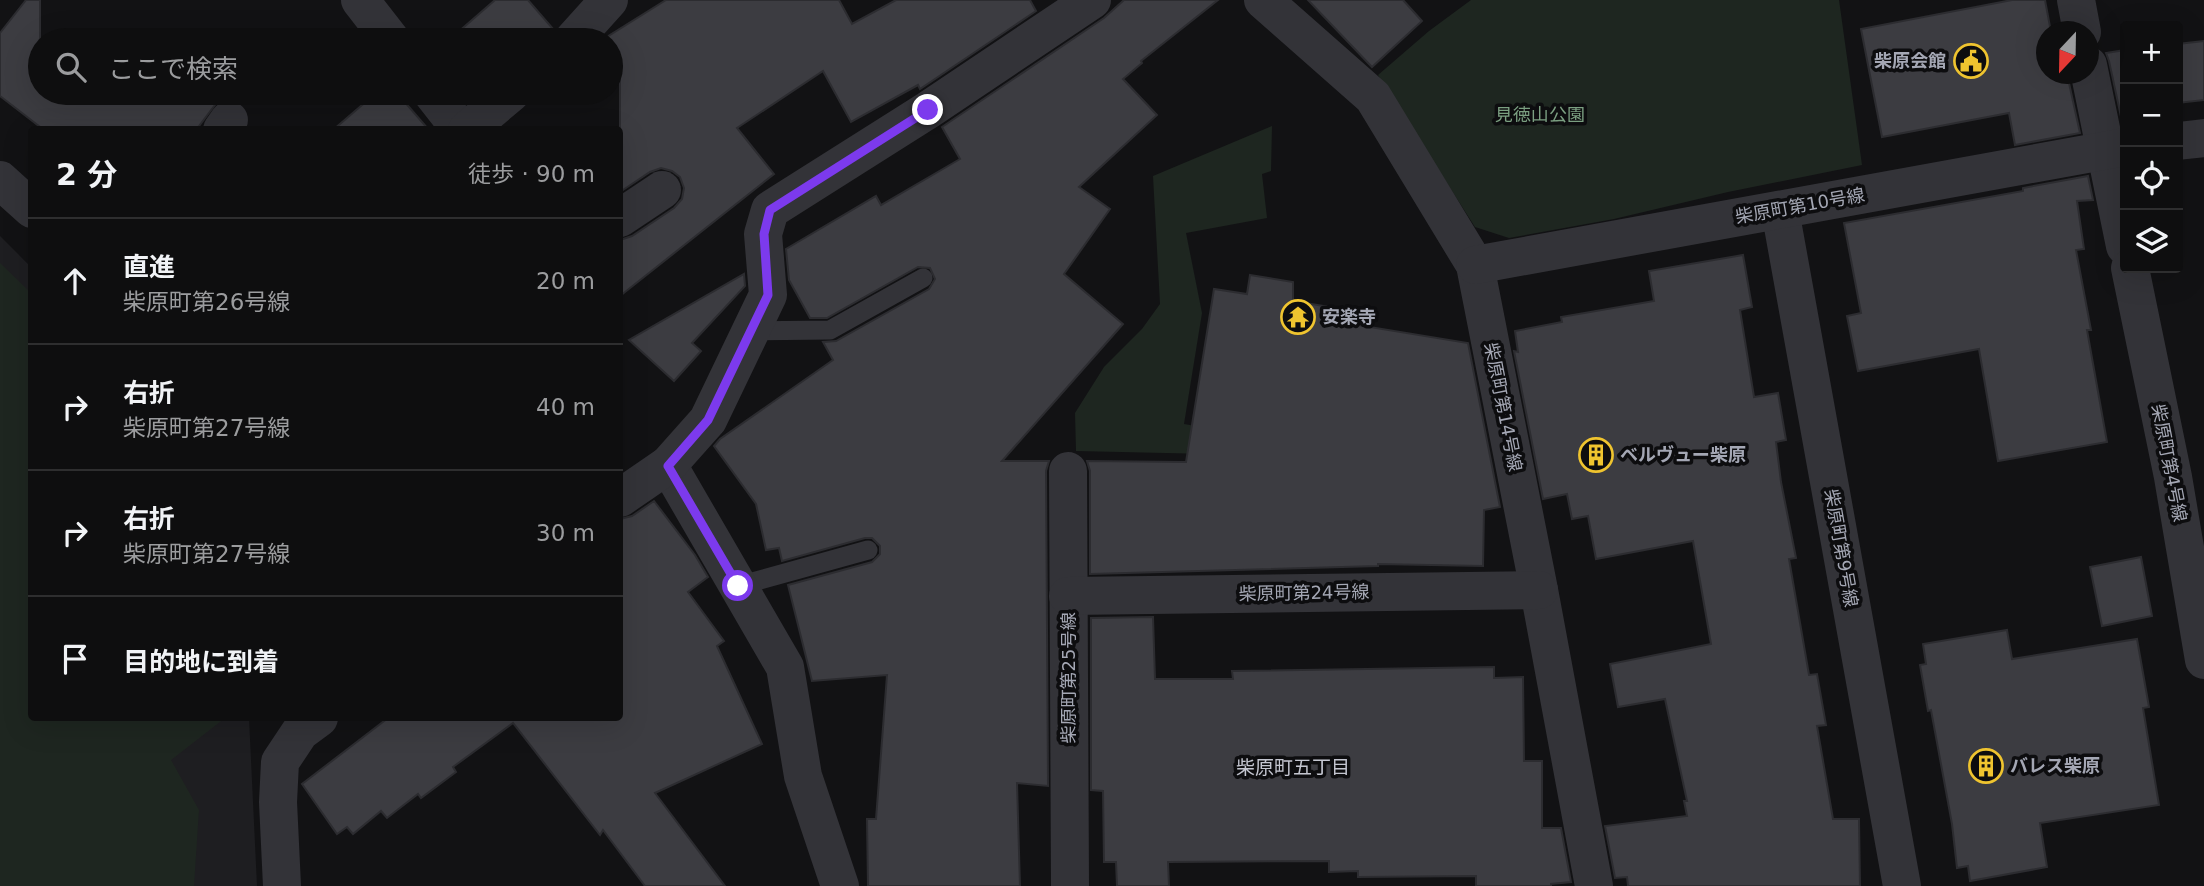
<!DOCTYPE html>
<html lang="ja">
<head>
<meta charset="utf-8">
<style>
	body { margin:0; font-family:"DejaVu Sans","Noto Sans JP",sans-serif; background:#171718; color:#f1f3f6 }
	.controls { position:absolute; right:21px; top:21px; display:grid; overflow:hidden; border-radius:7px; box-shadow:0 7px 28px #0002 }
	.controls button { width:63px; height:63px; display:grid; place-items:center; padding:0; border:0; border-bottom:2px solid #2e2e2f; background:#0e0e0f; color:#f1f3f6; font:35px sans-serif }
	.compass { position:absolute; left:2036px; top:21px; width:63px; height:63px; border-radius:50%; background:#0e0e0f; box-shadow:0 7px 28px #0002; rotate:202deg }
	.stop { position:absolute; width:21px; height:21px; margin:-16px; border:5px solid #7c3aed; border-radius:50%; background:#fff }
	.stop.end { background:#7c3aed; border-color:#fff; box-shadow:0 2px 7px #0008 }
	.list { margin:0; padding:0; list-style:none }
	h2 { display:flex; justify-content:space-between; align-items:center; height:91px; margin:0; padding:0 28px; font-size:30px }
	h2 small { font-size:23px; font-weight:400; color:#9b9c9e }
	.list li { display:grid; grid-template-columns:46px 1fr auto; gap:21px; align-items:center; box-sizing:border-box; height:126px; padding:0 28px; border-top:2px solid #2e2e2f }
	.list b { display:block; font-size:26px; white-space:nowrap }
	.list p { margin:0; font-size:23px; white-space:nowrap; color:#9b9c9e }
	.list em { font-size:23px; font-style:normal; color:#9b9c9e }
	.icon { flex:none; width:38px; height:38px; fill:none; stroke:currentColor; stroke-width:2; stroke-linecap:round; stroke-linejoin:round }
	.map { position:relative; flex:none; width:2204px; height:886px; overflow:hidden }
	.search { position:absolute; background:#0e0e0f; box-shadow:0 7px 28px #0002; left:28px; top:28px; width:595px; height:77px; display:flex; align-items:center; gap:18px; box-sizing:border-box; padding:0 24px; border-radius:38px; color:#9b9c9e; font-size:26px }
	.panel { position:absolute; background:#0e0e0f; box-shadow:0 7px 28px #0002; left:28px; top:126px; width:595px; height:595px; border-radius:7px }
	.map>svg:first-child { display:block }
</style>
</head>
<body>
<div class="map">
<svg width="2204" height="886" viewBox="0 0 2204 886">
	<rect width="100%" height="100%" fill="#121214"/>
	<path fill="#1e1e21" d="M0,236L31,267L32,718H249L257,886H0Z"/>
	<g fill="#1e2620">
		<path d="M1471,0H1839L1862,165L1728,192L1614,219L1509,238L1475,227L1378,75L1429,31Z"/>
		<path d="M1272,126L1271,171L1262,174L1267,218L1186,233L1202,313L1184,424L1214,429L1210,454L1076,451L1075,413L1104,367L1142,329L1160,304L1153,176Z"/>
		<path d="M0,263L31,293L32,718H225L171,760L199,810L194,886H0Z"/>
	</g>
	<g fill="#3c3c41" stroke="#2c2c30" stroke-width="2">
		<path d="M26,0H40V93H224L196,130H44L0,96V33Z"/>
		<path d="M495,0H528L554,30L552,40H449Z"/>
		<path d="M666,0H839L852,24L896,0H1030L1036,11L920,89L918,85L851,122L823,71L737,128L774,174L620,296V240L632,236L674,208L682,199L684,188L680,177L672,171L661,168L650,172L620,192V74L611,60V40H602Z"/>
		<path d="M1124,0H1218L1141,61L1142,63L1123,79L1157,115L1079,187L1110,209L1064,274L1123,324L1002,461H1049L1046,471L1048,786L1017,783L1020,886H868L867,819H876L887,675L812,681L788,585L872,562L880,554V546L872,538H865L782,561L779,548L766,550L756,504L714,446L720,439L833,360L823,342L836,341L929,289L935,279L930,268L918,267L827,318H810L789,280L786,249L876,196L881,205L960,159L942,127L1104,18Z"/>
		<path d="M1308,0H1403L1422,21L1372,67Z"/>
		<path d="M2012,0H2045L2051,32H2047V74H2067L2080,133L2015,145L2009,113L1882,137L1861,29Z"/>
		<path d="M2204,41V100L2178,103V44Z"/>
		<path d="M2125,50V126H2123L2109,61L2106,53Z"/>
		<path d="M376,93H397L429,130H333Z"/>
		<path d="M2088,176L2093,200L2077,201L2084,249L2076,250L2091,330H2087L2107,442L1998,461L1979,349L1858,371L1847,316L1861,313L1844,223L2023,191V188Z"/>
		<path d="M1743,255L1752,307L1740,310L1754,397L1778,393L1786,440L1776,442L1781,482L1796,558L1789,559L1809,675L1817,674L1826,725L1817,726L1833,819H1859L1860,886H1628L1627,877L1615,878L1605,826L1687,816L1684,801H1687L1665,699L1618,707L1610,664L1711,644L1693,541L1596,559L1588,516L1572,519L1567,494L1543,499L1514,351L1518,352L1515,331L1562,322L1561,317L1654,301L1649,271Z"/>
		<path d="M744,274L745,286L692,343L701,351L674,381L629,340Z"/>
		<path d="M1250,275L1293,282V301L1330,307L1327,320L1468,343L1500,507L1484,510L1483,566L1378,564V566L1090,574V471L1087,461L1186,462L1214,289L1247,294Z"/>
		<path d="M654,501L695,555L708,577L688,592L724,641L717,646L762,744L655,793L725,886H645L603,830L600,835L513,723L453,767L456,772L421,798L418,794L387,818L381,811L353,834L347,827L337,834L302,784L388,718H620V519L632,516Z"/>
		<path d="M2141,557L2152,616L2102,626L2090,567Z"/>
		<path d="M1153,617L1155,679H1233L1232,671L1494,667V678L1523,677L1524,761H1542V828H1561L1571,882L1551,884V886H1476V876L1358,877V871L1329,872V861L1168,862L1169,886H1117L1116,862H1104L1103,791L1091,790V618Z"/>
		<path d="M2007,630L2012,659L2137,639L2149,707L2143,708L2159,805L2040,823L2047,867L1970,881L1968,866L1957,868L1952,824L1931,710L1928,711L1920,665L1926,664L1923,644Z"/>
	</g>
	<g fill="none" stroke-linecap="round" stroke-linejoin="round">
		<g stroke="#333338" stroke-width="19">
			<path d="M751,331L830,330L923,278"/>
			<path d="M738,586L868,550"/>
		</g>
		<g stroke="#333338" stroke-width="38">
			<path d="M360,0L391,40"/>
			<path d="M1263,0L1373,97L1475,265L1539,590L1594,886"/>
			<path d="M2076,0L2082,32"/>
			<path d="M573,40L609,0"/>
			<path d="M2088,65L2125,246"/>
			<path d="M432,93L461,130"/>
			<path d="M222,130L229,120"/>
			<path d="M467,130L511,93"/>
			<path d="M2178,141L2204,138"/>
			<path d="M0,180L32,209"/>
			<path d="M1780,210L1902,886"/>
			<path d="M620,218L662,190"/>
			<path d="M1475,265L2125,147"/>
			<path d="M2130,268L2173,477L2204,660"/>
			<path d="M668,465L785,667L803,776L840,886"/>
			<path d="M1068,471L1070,886"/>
			<path d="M620,498L668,465L708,420L768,295L763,234L770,210L928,110L1092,0"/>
			<path d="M1068,596L1539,590"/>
			<path d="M282,886L278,802L280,762L300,732L319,718"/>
		</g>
	</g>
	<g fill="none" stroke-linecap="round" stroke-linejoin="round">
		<path stroke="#7c3aed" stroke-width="9" d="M738,586L668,466L708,420L768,295L764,234L770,210L928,110"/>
	</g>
	<defs>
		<g id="civic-ring" transform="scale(1.75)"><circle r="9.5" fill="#0d0d0f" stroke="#efc42f" stroke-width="1.5"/><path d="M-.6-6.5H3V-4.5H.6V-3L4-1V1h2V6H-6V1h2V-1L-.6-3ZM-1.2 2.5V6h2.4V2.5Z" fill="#efc42f"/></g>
		<g id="temple-ring" transform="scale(1.75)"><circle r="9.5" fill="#0d0d0f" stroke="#efc42f" stroke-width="1.5"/><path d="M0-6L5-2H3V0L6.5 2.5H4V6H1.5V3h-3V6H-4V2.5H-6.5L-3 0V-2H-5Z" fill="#efc42f"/></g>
		<g id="building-ring" transform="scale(1.75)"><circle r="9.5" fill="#0d0d0f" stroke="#efc42f" stroke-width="1.5"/><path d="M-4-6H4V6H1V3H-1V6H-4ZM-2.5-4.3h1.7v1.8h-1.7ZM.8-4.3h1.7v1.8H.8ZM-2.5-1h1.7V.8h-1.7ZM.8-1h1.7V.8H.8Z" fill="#efc42f"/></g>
	</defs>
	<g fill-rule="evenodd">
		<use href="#civic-ring" x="1971" y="61"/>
		<use href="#temple-ring" x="1298" y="317"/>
		<use href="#building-ring" x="1596" y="455"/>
		<use href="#building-ring" x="1986" y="766"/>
	</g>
	<g text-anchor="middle" stroke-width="7" stroke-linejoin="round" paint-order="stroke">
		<g font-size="18" font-weight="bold" fill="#a4a7b4" stroke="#0d0d0f" text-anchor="start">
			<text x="1946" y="67" text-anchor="end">柴原会館</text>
			<text x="1322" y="323">安楽寺</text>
			<text x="1620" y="461">ベルヴュー柴原</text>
			<text x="2010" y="772">バレス柴原</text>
		</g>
		<g font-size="18" fill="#7b9f81" stroke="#0d0d0f">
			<text x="1540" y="121">見徳山公園</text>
		</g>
		<g font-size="18" fill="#a4a7b4" stroke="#0d0d0f">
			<text transform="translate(1800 206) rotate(-10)" y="6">柴原町第10号線</text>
			<text transform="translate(1503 407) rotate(79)" y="6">柴原町第14号線</text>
			<text transform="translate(2169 463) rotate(79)" y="6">柴原町第4号線</text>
			<text transform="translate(1841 548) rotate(80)" y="6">柴原町第9号線</text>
			<text transform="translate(1304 593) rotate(-1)" y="6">柴原町第24号線</text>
			<text transform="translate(1069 678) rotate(-90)" y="6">柴原町第25号線</text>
		</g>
		<g font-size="19" fill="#c4c6d0" stroke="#0d0d0f">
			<text x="1293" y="774">柴原町五丁目</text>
		</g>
	</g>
</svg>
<div class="controls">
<button>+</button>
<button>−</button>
<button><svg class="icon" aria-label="locate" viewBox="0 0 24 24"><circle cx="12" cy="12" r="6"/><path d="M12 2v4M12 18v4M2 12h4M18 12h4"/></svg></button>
<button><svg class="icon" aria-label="layers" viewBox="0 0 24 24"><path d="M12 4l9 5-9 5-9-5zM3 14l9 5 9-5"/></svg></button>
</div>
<svg class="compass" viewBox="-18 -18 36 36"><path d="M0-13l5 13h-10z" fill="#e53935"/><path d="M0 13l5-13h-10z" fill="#9b9c9e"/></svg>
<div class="stop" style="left:738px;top:586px"></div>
<div class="stop end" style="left:928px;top:110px"></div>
<div class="search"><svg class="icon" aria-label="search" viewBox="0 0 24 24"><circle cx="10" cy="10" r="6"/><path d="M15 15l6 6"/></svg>ここで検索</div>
<section class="panel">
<h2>2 分<small>徒歩 · 90 m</small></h2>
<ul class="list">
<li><svg class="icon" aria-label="ahead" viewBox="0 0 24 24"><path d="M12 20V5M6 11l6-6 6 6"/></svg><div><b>直進</b><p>柴原町第26号線</p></div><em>20 m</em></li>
<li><svg class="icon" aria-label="right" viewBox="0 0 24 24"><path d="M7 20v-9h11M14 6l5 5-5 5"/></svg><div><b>右折</b><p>柴原町第27号線</p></div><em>40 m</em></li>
<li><svg class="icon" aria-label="right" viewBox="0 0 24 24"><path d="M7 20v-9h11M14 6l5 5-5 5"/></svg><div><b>右折</b><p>柴原町第27号線</p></div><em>30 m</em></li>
<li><svg class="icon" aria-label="arrive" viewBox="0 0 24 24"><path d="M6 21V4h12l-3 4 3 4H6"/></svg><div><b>目的地に到着</b></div></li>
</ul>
</section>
</div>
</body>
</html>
